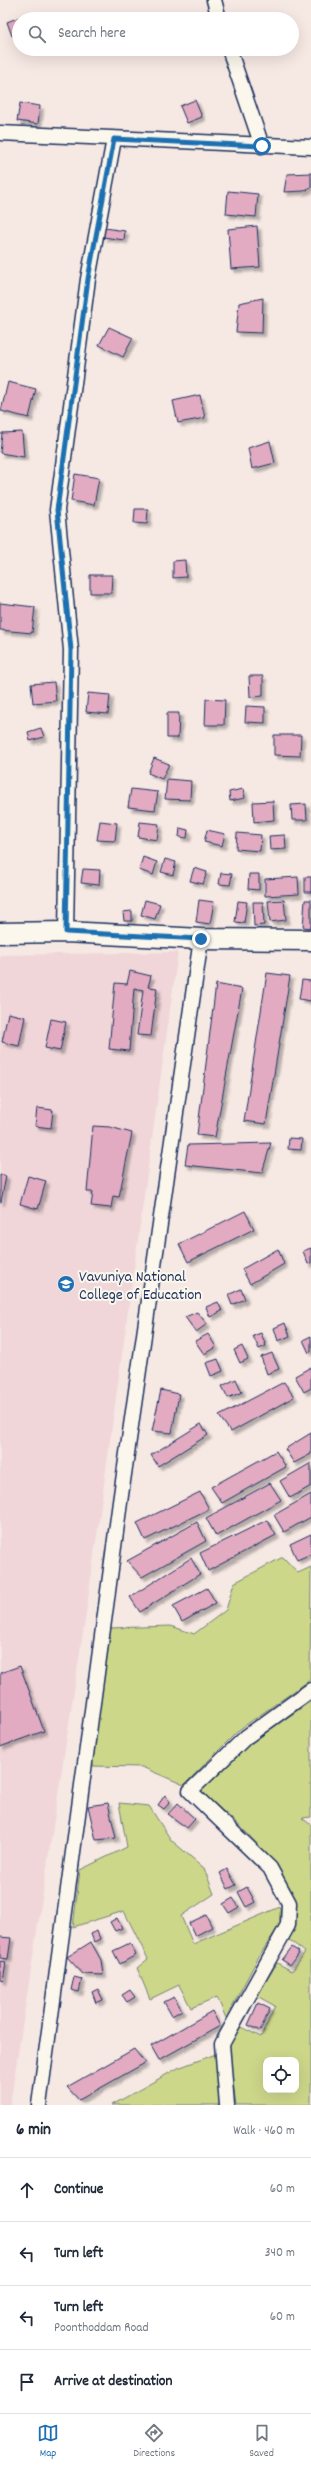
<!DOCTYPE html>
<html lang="en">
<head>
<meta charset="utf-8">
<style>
	body { margin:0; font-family:Dekko,sans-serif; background:#f6f6f7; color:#1f2937 }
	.controls { position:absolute; right:12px; bottom:12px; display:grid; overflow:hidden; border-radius:8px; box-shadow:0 4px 16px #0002 }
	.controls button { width:36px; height:36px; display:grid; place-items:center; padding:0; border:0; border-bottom:1px solid #e0e1e3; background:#fff; color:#1f2937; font:20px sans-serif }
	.stop { position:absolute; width:12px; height:12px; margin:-9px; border:3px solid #1f6fb2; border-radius:50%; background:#fff }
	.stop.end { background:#1f6fb2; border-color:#fff; box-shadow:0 1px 4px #0008 }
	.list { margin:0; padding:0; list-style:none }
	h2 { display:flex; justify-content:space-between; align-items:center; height:52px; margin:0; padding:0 16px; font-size:17px }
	h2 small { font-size:13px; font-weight:400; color:#747a83 }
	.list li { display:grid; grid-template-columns:26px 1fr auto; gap:12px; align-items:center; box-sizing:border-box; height:64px; padding:0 16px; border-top:1px solid #e0e1e3 }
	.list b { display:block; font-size:15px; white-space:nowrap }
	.list p { margin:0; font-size:13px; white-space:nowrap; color:#747a83 }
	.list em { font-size:13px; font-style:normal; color:#747a83 }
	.icon { flex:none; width:22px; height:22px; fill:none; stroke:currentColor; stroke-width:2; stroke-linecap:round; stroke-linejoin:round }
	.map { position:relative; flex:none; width:311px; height:2105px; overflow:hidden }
	.search { position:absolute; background:#fff; box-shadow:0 4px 16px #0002; left:12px; right:12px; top:12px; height:44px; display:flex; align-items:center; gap:10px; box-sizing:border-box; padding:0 14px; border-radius:22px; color:#747a83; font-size:15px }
	.sheet { height:308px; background:#fff }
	nav { display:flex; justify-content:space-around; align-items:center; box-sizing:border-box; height:56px; border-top:1px solid #e0e1e3; background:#fff; font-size:11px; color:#747a83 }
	nav a { display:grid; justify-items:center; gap:2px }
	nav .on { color:#1f6fb2 }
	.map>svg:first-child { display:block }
</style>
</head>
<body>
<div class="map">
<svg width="311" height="2105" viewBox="0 0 311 2105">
	<defs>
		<filter id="shadow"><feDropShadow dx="3.5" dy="3.5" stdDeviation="1" flood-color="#0004"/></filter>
	</defs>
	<rect width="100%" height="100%" fill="#f6e8e3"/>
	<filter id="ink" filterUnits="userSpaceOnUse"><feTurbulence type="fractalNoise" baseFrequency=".025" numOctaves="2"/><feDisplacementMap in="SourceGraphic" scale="8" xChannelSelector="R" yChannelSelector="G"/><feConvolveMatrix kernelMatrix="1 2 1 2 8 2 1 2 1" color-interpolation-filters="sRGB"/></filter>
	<g filter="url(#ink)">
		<path fill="#f0d6d9" d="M178,952L86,1613L10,2105H0V955Z"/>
		<g fill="#ccd78a" stroke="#748374" fill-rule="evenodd">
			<path d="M283,1557L298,1573L311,1567L310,1680L240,1729L184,1785L142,1767L91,1766L110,1628L171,1626L194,1634L226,1610L234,1583Z"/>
			<path d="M311,1701V1817L302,1818L311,1825V2105H236L228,2044L237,2025L261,2037L275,2006L257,1996L277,1963L292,1971L305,1952L288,1939L294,1927L275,1863L245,1831L201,1791L251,1743ZM266,2060H296V2090H266Z"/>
			<path d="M119,1803L149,1806L171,1840L204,1868L214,1894L181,1916L193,1944L280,1907V1924L258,1958L226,2018L217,1997L191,2008L179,1985L150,1999L137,1968L148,1959L124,1911L73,1927L80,1870L127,1847Z"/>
			<path d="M216,2054L223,2105H112L178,2068Z"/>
		</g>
		<g fill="#e2abc1" stroke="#1b2f5e" filter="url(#shadow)">
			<path d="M25,15L26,19H19V34L12,36L7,22Z"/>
			<path d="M195,100L202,117L187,123L180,106Z"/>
			<path d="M20,103L40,106L38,124L17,121Z"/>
			<path d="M311,173V188L304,191L284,192L287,174Z"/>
			<path d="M228,191L258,194L256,217L226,214Z"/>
			<path d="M257,226L260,267L231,269L228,229Z"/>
			<path d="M105,228L125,231L124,240L103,237Z"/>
			<path d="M263,298L262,333L236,332L239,303Z"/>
			<path d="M109,327L133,338L123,357L99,345Z"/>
			<path d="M8,382L36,389L29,418L1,411Z"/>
			<path d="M200,395L205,418L178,423L173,401Z"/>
			<path d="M22,432L24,457L0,453L2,433Z"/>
			<path d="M270,441L275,463L252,469L248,448Z"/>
			<path d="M75,474L99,478L94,505L71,501Z"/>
			<path d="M135,509H148L147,524L134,523Z"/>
			<path d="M185,560L186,577L173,578V561Z"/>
			<path d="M90,575H112L111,593H90Z"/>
			<path d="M0,603L35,607L32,633L0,630Z"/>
			<path d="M249,676H263V696L250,697Z"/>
			<path d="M54,682L56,701L33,703L31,684Z"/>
			<path d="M88,693L110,695L108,714L86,712Z"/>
			<path d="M206,699L225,700L224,725H205Z"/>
			<path d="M246,706L265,707V723L245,722Z"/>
			<path d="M167,713H179L178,738H167Z"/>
			<path d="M41,728L44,737L30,741L28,732Z"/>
			<path d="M274,735H301L300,756L274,755Z"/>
			<path d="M154,758L169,764L162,779L148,773Z"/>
			<path d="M167,779L191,781L190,800L165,799Z"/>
			<path d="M131,789L158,792L155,810L128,807Z"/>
			<path d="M243,789L245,798L230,801L229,792Z"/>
			<path d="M273,801L274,820L254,822L253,802Z"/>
			<path d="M306,804L307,820H292L291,805Z"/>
			<path d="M100,821L117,823L115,841L97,840Z"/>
			<path d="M140,822L159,824L157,840L138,837Z"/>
			<path d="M180,828L188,830L187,838L179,837Z"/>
			<path d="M207,830L225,834L222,846L204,842Z"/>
			<path d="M237,833L261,835L260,851L236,849Z"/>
			<path d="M285,835L286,849L270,850L269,836Z"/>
			<path d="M143,857L157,862L153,875L139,870Z"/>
			<path d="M165,859L176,862L173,875L161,872Z"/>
			<path d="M194,868L207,872L203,884L190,881Z"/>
			<path d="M83,869L100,870L99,885L81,883Z"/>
			<path d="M221,873L232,874L230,885L219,884Z"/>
			<path d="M249,874H259V890L248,889Z"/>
			<path d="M298,877L299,894L265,896V879Z"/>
			<rect x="305" y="877" width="6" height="15"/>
			<path d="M145,900L160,904L155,919L141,915Z"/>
			<path d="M199,900L214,902L210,924L196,922Z"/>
			<path d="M284,900L286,920L270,922L268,901Z"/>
			<path d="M305,900H311V928L303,927Z"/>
			<path d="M238,901L247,902L244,923L235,922Z"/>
			<path d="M253,902H263L264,925L254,926Z"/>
			<path d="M132,911V921H124L123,912Z"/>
			<path d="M130,971L151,976L148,987L157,988L151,1036L137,1035L143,990L134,988L129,1051L109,1049L115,983L127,984Z"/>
			<path d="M267,973L290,976L266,1124L244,1121Z"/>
			<path d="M302,980L311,981V1001L299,999Z"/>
			<path d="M216,984L242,989L215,1137L197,1135Z"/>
			<path d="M8,1013L25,1017L19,1046L2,1042Z"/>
			<path d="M51,1019L66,1022L60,1051L45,1048Z"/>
			<path d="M37,1108L53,1110L51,1128L35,1126Z"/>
			<path d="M93,1126L110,1127L132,1133L119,1197L113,1196L111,1208L91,1206L93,1192H87Z"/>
			<path d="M289,1138L302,1139L301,1150L288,1149Z"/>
			<path d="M271,1143L262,1173L185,1165L188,1145Z"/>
			<path d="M0,1175L6,1176L1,1202H0Z"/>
			<path d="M28,1176L46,1181L38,1209L20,1204Z"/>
			<path d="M245,1211L254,1229L188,1262L179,1244Z"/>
			<path d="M311,1248V1263L308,1264L303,1251Z"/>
			<path d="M278,1249L284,1264L250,1284L242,1269Z"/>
			<path d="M241,1289L245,1299L232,1305L228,1295Z"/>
			<path d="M218,1302L222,1311L210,1317L206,1307Z"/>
			<path d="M197,1312L207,1324L196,1332L185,1317Z"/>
			<path d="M285,1323L290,1336L278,1341L274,1328Z"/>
			<path d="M261,1333L266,1346L259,1349L253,1336Z"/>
			<path d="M208,1334L216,1347L204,1354L195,1341Z"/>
			<path d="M311,1336V1352L309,1353L303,1340Z"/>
			<path d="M242,1346L248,1359L240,1363L234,1350Z"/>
			<path d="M272,1353L279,1369L267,1374L261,1357Z"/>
			<path d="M218,1359L223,1371L211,1376L206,1363Z"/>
			<path d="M311,1367V1388L304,1392L295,1376Z"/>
			<path d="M236,1379L242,1392L228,1398L222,1386Z"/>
			<path d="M284,1382L294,1397L231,1432L219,1416Z"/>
			<path d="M161,1390L179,1394L172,1433L152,1431Z"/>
			<path d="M201,1424L208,1435L158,1466L151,1455Z"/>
			<path d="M311,1433V1454L294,1463L285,1449Z"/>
			<path d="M276,1451L286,1467L222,1503L211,1487Z"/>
			<path d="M311,1463V1486L290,1498L280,1481Z"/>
			<path d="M270,1483L281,1500L216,1536L206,1518Z"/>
			<path d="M200,1492L209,1509L145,1540L137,1523Z"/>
			<path d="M311,1494V1517L284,1532L274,1515Z"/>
			<path d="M267,1520L276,1535L208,1571L200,1553Z"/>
			<path d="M197,1522L206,1541L142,1577L127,1561Z"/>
			<path d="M311,1534V1554L297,1560L290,1544Z"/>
			<path d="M191,1558L200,1574L140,1612L130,1597Z"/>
			<path d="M207,1588L216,1603L182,1622L173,1606Z"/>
			<path d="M20,1666L44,1731L0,1747V1673Z"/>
			<path d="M165,1795L170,1802L164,1809L158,1805Z"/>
			<path d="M108,1803L116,1838L96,1840L88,1806Z"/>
			<path d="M178,1803L195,1819L187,1828L168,1814Z"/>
			<path d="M227,1869L236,1885L228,1889L220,1873Z"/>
			<path d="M247,1887L255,1902L246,1907L238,1892Z"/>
			<path d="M233,1898L239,1907L229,1913L223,1904Z"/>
			<path d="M206,1915L212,1927L195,1936L189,1923Z"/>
			<path d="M117,1918L122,1928L115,1931L110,1922Z"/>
			<path d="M97,1931L100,1939L94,1942L91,1934Z"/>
			<path d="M0,1937L11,1938L8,1959L0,1958Z"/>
			<path d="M91,1942L101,1960L103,1975L83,1974L67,1957Z"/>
			<path d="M130,1943L136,1955L120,1964L113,1951Z"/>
			<path d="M292,1947L299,1952L290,1965L282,1960Z"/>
			<path d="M0,1961L6,1962L3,1981L0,1980Z"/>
			<path d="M74,1977L82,1979L79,1992L71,1990Z"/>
			<path d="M98,1989L103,2000L96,2003L92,1992Z"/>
			<path d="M130,1990L135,1997L127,2002L122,1995Z"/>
			<path d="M174,1997L182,2010L172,2016L164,2002Z"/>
			<path d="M258,2003L270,2009L260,2031L248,2025Z"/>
			<path d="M212,2011L220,2026L159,2060L151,2046Z"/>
			<path d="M134,2049L145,2063L79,2100L67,2087Z"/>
		</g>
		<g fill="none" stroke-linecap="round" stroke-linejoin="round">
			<g stroke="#1b2f5e" stroke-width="17">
				<g id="street">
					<path d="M214,0L219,19"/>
					<path d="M229,49L262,146"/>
					<path d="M0,133L311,147"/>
					<path d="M66,932L71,650L57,510L88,279L114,139"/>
					<path d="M39,2105L120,1502L201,939"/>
					<path d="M227,2105L222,2044L288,1925L289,1903L270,1868L190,1791L246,1737L311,1690"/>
				</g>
			</g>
			<g stroke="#1b2f5e" stroke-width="23">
				<path id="secondary" d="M0,933L66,932L201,939L311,940"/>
			</g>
			<use href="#street" stroke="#fbf7ec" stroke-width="14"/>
			<use href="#secondary" stroke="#fbf7ec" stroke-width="20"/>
		</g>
	</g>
	<g fill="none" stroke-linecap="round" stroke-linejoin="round" filter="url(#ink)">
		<path stroke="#1f6fb2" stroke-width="5" d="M201,939L66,932L71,650L57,510L88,279L114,139L262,146"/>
	</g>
	<defs>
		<g id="university-disc" transform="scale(0.9)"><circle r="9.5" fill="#1f6fb2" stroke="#fbf7ec"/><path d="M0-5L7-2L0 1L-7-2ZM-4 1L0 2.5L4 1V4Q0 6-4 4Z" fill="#fff"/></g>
	</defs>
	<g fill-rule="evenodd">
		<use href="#university-disc" x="66" y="1284"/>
	</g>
	<g text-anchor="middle" stroke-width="4" stroke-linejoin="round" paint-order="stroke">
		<g font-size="16" fill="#1b2f5e" stroke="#fbf7ec" text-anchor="start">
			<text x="79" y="1281">Vavuniya National<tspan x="79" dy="18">College of Education</tspan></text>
		</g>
	</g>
</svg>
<div class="controls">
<button><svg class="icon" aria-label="locate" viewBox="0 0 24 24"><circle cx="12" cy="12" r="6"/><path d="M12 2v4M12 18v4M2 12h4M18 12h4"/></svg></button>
</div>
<div class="stop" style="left:262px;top:146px"></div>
<div class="stop end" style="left:201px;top:939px"></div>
<div class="search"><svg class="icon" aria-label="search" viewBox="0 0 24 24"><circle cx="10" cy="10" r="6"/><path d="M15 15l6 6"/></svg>Search here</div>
</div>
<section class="sheet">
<h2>6 min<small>Walk · 460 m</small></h2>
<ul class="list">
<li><svg class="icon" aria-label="ahead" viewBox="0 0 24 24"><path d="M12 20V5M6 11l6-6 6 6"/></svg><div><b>Continue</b></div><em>60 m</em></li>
<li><svg class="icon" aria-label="left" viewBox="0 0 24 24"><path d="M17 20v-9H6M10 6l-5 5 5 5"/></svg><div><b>Turn left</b></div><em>340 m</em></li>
<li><svg class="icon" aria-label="left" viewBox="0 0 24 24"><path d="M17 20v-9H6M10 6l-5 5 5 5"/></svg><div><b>Turn left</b><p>Poonthoddam Road</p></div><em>60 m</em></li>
<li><svg class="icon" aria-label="arrive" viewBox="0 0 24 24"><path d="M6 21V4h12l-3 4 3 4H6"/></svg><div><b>Arrive at destination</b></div></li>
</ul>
</section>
<nav>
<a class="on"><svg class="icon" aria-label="map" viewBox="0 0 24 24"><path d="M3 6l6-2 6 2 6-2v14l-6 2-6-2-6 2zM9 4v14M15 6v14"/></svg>Map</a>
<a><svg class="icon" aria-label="directions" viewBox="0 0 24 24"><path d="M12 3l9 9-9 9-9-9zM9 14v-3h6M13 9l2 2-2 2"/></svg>Directions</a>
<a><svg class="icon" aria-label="saved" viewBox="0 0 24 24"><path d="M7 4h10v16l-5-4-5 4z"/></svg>Saved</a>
</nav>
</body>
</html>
